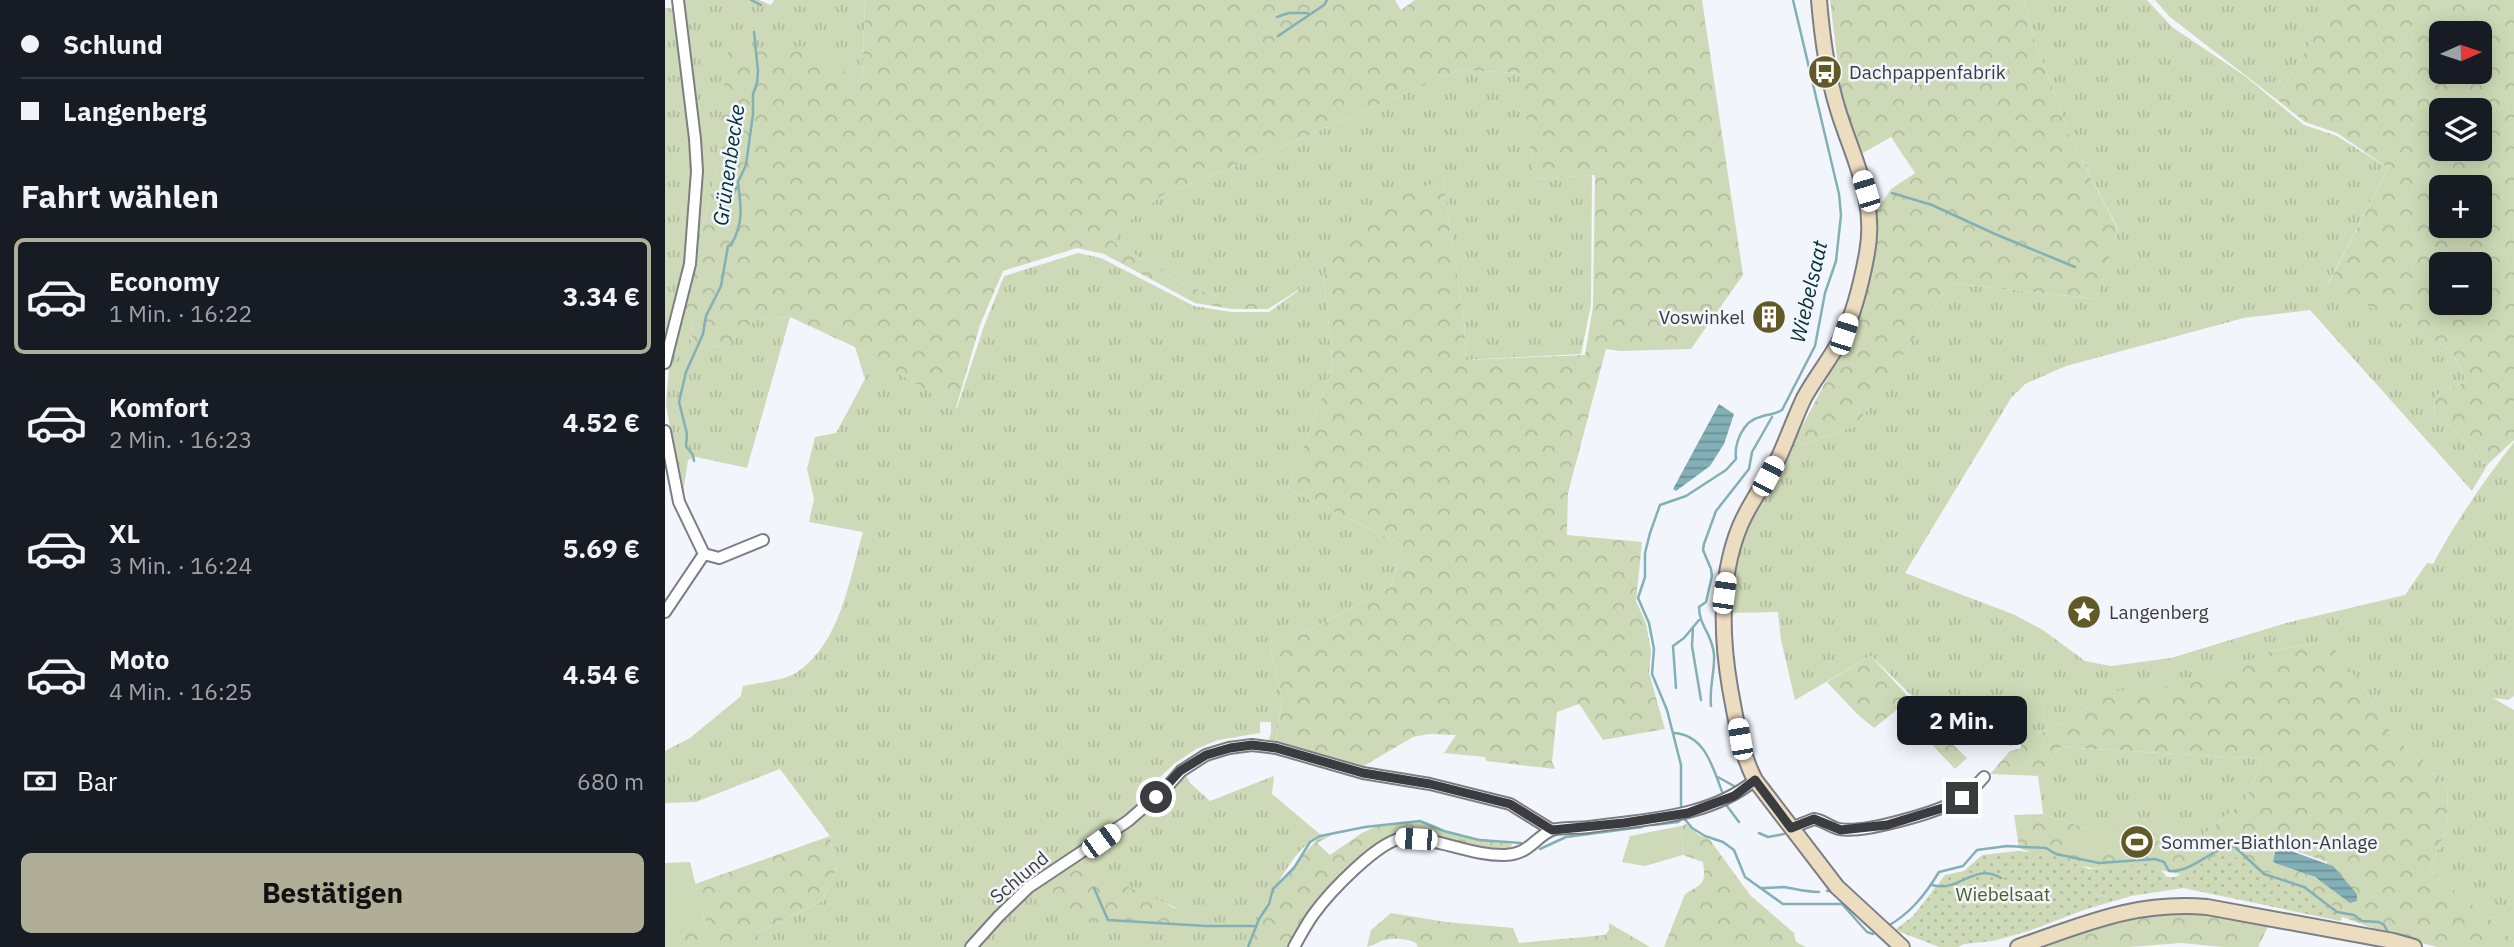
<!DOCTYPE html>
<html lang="de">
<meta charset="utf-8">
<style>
:root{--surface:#171b24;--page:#242831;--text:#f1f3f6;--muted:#9ea1a6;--line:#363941;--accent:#b1ae98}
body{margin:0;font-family:"IBM Plex Sans",sans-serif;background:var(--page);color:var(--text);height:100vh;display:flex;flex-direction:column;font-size:26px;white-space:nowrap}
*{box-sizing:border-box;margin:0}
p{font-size:23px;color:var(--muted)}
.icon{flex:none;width:38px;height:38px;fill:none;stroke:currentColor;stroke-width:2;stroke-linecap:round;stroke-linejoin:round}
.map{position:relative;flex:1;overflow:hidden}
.sheet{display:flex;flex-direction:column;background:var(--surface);width:665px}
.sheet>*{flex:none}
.banner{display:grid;align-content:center;height:154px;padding:0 21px;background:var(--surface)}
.needle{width:46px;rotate:87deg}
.controls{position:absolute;left:1764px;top:21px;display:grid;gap:14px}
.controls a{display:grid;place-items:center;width:63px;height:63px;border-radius:10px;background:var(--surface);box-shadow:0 4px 18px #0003;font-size:35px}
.end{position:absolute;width:32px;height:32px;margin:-16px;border:9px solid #3b3c3f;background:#fff;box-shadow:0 0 0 4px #fff}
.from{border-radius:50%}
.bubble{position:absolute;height:49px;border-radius:10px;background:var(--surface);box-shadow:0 4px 18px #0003;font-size:23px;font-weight:700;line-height:49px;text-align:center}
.car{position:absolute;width:21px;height:42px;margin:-21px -10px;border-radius:9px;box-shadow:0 0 5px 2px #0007;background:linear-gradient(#fff 24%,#345 0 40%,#fff 0 76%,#345 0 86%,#fff 0)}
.banner b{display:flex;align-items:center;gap:24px;height:66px;font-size:26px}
.banner b+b{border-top:2px solid var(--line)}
.banner i{width:18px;height:18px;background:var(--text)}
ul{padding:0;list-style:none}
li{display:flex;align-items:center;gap:21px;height:116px;margin:0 14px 10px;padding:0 7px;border:4px solid transparent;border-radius:10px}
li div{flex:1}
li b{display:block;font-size:26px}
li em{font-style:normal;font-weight:700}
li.active{border-color:var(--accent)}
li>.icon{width:63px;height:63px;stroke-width:1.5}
h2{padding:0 21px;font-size:32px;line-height:84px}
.pay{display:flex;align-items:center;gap:18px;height:77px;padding:0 21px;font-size:26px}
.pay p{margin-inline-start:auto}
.cta{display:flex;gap:14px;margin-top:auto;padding:14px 21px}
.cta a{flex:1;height:80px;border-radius:10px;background:var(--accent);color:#111;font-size:28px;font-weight:700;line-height:80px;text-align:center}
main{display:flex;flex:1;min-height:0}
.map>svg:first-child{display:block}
.grass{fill:url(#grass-tufts)}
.forest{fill:url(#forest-crowns);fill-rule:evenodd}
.park{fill:url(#park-dots)}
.pitch{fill:#cedab7}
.water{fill:url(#water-rules)}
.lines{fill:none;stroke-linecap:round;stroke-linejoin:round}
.stream{stroke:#82b0b6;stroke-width:2.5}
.street-casing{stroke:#7c7e85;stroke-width:14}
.secondary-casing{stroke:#7c7e85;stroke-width:18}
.street{stroke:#fff;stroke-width:10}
.secondary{stroke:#ecdcc0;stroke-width:14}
.route{stroke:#3b3c3f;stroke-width:9}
.labels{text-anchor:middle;stroke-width:5;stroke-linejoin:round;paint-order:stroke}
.poi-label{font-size:19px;fill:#3b3c3f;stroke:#f3f5fd;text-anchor:start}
.street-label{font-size:19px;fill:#3b3c3f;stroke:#f3f5fd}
.park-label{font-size:19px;fill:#4e5e28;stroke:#f3f5fd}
.water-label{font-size:21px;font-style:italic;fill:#013035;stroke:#f3f5fd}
</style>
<main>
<section class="sheet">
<div class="banner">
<b><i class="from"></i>Schlund</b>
<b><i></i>Langenberg</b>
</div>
<h2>Fahrt wählen</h2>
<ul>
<li class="active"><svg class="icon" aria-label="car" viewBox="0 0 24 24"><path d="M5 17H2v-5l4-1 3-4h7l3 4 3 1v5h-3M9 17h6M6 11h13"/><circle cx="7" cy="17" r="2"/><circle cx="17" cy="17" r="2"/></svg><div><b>Economy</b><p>1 Min. · 16:22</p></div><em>3.34 €</em></li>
<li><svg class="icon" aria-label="car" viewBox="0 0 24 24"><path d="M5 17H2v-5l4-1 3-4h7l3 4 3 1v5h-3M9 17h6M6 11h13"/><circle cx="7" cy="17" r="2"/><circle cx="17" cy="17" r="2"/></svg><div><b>Komfort</b><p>2 Min. · 16:23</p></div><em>4.52 €</em></li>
<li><svg class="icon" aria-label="car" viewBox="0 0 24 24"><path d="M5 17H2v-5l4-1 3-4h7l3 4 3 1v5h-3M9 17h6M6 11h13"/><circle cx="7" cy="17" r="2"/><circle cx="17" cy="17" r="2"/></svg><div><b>XL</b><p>3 Min. · 16:24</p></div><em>5.69 €</em></li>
<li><svg class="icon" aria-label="car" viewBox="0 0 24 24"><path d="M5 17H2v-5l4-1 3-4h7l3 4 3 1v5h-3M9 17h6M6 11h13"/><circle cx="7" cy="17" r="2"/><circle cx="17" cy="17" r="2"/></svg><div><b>Moto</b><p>4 Min. · 16:25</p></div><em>4.54 €</em></li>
</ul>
<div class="pay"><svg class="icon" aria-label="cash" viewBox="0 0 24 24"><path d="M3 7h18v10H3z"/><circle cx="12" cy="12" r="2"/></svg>Bar<p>680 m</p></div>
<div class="cta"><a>Bestätigen</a></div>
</section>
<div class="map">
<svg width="1849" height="947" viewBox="0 0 1849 947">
<defs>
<pattern id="grass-tufts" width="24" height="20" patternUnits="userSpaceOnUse" patternTransform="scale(1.75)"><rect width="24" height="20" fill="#cedab7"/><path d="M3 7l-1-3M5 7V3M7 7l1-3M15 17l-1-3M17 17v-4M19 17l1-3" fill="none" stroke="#b2bc9e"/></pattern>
<pattern id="forest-crowns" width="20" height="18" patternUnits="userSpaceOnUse" patternTransform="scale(1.75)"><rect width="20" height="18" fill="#cedab7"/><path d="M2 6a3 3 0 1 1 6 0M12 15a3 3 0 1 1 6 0" fill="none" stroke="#b2bc9e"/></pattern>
<pattern id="park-dots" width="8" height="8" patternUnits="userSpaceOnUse" patternTransform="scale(1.75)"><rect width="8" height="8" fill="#cedab7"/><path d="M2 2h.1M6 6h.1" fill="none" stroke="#b2bc9e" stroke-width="1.8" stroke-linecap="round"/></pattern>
<pattern id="water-rules" width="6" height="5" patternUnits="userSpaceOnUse" patternTransform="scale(1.75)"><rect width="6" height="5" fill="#82b0b6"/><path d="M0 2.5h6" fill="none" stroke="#6c9095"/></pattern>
</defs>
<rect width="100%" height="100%" fill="#f3f5fd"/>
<path class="grass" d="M18,0H94L106,5L109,0H200L197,85L51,171L29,265L37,170Z
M1359,0H1482L1507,27L1580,76L1639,125L1672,136L1723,168L1663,284L1786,350L1802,381L1770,396L1769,418L1787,428L1819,464H1823L1807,491L1645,310L1579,318L1401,366L1360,384L1346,398L1240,573L1350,615L1378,630L1420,661L1446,666L1506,658L1621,623L1740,595L1762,563L1768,564C1791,521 1819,481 1849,442V696L1843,700L1828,698L1849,710V942L1833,925L1764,870L1781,831L1783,788L1727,734L1695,683L1650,643L1607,651L1522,686L1443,692L1407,718L1356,743L1345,746L1307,715L1287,735L1206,656L1130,700L1116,640L1113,612L1065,613L1068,569L1079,525L1125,449L1192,425L1285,283L1431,299L1453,229L1406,139L1368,36Z
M1490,0H1672L1611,99L1505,17Z
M0,8H8L28,171L22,262L0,342Z
M794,70L857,73L869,179L927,175L926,305L916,354L801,360L799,321L778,179L659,274L668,367L623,489L738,545L726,587L606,650L617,699L611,744L603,742L606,733V722H595V733L553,740L531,749L509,764L491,781L479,806L384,869L304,947H92L94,932L157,901L171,870L165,836L115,769L31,802L0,803V751L25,738L76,696L78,686C92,683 120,680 131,673C176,643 184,580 198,532L144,522L149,499L142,469L150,437L171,433L200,379L190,347L292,408L319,326L339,276L413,253L436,258L529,306L566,312H604L641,285L603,309L605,297H553L516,283L449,242L453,229L496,196L614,148Z
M19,307L28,318L26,348L61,346L91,319L125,317L82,468L31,457L23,460L17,500L1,404L4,368Z
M1395,747L1598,759L1581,799L1530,842L1457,840L1378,814L1373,776Z
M520,773L525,783L545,801L609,776L607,794L656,835C622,850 598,914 583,947H311L365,891L386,874L514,909C480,894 441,885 417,857Z"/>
<path class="forest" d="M200,0H730L736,10L750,0H1037L1078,275L1026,349L956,351L941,349L903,493L902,535L977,542L971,601L981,623L986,652L984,673L1000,729L938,740L914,704L892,712L887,762L890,769L821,761L820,757L779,753L791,735L764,734L748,737L697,767L611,744L617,699L606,650L726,587L738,545L623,489L668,367L659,274L698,213L778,179L799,321L801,360L920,355L928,306L930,175L869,179L856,73L794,70L614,148L496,196L453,229L449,242L516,283L553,297H606L603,309H567L530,303L439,254L412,248L338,271L315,325L291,408L190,347L125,317L91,319L61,346L26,348L28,318L19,307L51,171L63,51L143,46L197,84Z
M1165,0H1359L1368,36L1406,139L1453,230L1431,299L1285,283L1192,425L1125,449C1157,387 1195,326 1207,256C1210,239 1212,226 1209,209L1216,204L1226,189L1250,173L1226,137L1198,153L1179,115Z
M1672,0H1849V440L1823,464L1820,465L1787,428L1769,418L1770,396L1802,381L1786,350L1663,285L1723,168L1672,133L1640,122L1611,99ZM1776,33H1815V72H1776ZM1776,110H1815V149H1776ZM1776,187H1815V226H1776ZM1776,264H1815V303H1776Z
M1650,643L1669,648L1695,683L1727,734L1783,788L1781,831L1764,870L1833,925L1849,942V947H1772L1729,936L1626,898L1476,866L1427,868L1389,861L1354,848L1349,815L1378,814L1457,840L1530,842L1581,799L1598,759L1395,747L1373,776L1325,774L1345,751L1356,748V743L1407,718L1443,692L1522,685L1607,651ZM1612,846H1617L1662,862L1660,883L1641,873Z
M1206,656L1282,739L1302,758L1290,769L1233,709L1209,728L1191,713L1162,682Z
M748,821C760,821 769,828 780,831C802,838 824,839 847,844L844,851L826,852L743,836L684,872L627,947H583L594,919L604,904L608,889L656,835H667L652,843L665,855L697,833L712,826Z
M1021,824L1034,835L1045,840L1085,895L1129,933L1131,942L1141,947H999L1020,894C1038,883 1041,885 1038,862L1018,855L1016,826Z
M165,836L171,870L157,901L94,932L92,947H0V927L41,925L30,884Z
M417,857C450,894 495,888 527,924L412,920L379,891L386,874Z
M1513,910L1604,925L1593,947H1558L1516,943L1464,947H1371L1469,916Z
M726,913L781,922L848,928L854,943L940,935L944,930V923L985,947H753L751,943C742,938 723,937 714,942C710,944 706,946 702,947L706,930Z"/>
<path class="park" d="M1352,851L1384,854L1424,869L1490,863L1502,877H1510L1558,853L1579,860L1590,868L1640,885L1679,914L1675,921L1518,888L1466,896L1419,910L1364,931L1328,941L1299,944L1293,947H1274L1230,930L1248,916L1280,875L1299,871L1317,855Z"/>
<path class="pitch" d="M1519,821L1518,835L1457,850L1456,822Z
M1016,826L1018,855L980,866L957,862L965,836Z
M1455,830V850L1404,852L1403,832Z
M25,862L41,926L0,927V863Z"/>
<path class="water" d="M1054,404L1069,414L1059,444L1045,466L1011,491L1008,489Z
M1612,846L1668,866L1692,894V901L1685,903L1650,877L1610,863L1608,861Z"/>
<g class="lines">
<path class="stream" d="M86,0L96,5
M612,17L624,13H643
M613,36L659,5L662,0
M1227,193L1267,205L1330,234L1410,267
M67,197L72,187
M29,461L28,455L21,446L22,434L14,402L21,372L38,334L41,316L56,286L63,246L66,245C79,223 76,206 73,182L81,165L88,114V94L92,83L93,71L89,32
M1028,627L1027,646L1036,700
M1011,688L1008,646L1019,638L1034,620
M1046,706C1044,685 1050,673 1049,655C1048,635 1034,626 1034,607L1041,602L1047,576L1046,569L1038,550L1039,544L1051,511L1084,469L1087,452L1107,417
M1009,733C1041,735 1048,769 1058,794
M1051,776L1069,786
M1062,806L1074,822
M1016,810V765L1002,710L987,674L989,649L984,623L973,598L980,577V553L985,533L995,505L1021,496L1061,470L1071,459C1069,443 1078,421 1095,417C1104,414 1108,415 1117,410L1150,346L1160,293L1171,261L1176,215L1174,194L1128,0
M1018,817L1027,828L1040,836L1058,842L1069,850L1080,877L1118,904H1177L1202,932L1208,934
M988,825L1013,822L1018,818
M1094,833L1103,837L1119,834
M875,849L901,837L977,827
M1267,885C1295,893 1308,862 1336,878
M429,888L443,920L541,926H591
M1096,888C1101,888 1116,887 1119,887C1131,889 1141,892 1154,892
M1162,891H1166
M1221,927C1245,914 1260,895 1274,872L1298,866L1312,850L1342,846L1381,848L1391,854L1434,863L1490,859L1499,862L1504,871C1527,873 1546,848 1569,846L1599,874L1639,887L1672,912L1689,915L1697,921L1714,922L1719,925L1724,934
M583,947L594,919L604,904L608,889L629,868L645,842L655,836L700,827L755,821L779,831L814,840L856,843"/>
<g class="street-casing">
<path id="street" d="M0,363L25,264L32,171L30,139L13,0
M0,431L14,502L39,554L0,612
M39,554L54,558L98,540
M1126,828L1149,819C1158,820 1165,827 1174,829C1198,834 1274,812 1295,799C1305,793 1312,785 1319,777
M306,947L334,916L364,887L463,821L502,787L516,771L541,755L564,748L587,745L611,748L698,773L765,784L845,804L887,830
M629,947C635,936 641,925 648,915C663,894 715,838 740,838C774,838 806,856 840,855C865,854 870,837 887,830C892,828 916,828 924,827C981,819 1044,818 1090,780"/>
</g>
<g class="secondary-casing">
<path id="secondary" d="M1154,0C1157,36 1162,75 1173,110C1188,159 1212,199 1202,253C1197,280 1190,311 1178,335C1167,357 1151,376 1139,398C1130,417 1123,437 1114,457C1102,480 1085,502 1075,526C1054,577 1056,635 1065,688C1071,720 1075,751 1090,780L1172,887L1237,947
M1353,947C1420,924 1470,901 1542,907L1728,941L1749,947"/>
</g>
<use href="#street" class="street"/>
<use href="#secondary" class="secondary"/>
</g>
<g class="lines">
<path class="route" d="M491,797L515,771L541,755L565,748L587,745L611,748L698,773L765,784L845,804L887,830L959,823L1023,813L1069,796L1090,780L1126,828L1149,819L1176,830L1222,825L1281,807L1297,798"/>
</g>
<defs>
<g id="bus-disc" transform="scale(1.75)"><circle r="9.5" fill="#625a26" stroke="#f3f5fd"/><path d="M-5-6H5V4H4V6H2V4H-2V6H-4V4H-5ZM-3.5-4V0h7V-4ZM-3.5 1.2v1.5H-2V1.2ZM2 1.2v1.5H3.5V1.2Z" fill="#fff"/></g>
<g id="building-disc" transform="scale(1.75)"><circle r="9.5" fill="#625a26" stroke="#f3f5fd"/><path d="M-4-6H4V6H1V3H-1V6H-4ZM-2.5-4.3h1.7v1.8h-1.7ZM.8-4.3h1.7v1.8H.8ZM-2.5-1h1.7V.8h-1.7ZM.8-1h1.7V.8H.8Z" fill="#fff"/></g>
<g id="sight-disc" transform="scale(1.75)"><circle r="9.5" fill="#625a26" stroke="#f3f5fd"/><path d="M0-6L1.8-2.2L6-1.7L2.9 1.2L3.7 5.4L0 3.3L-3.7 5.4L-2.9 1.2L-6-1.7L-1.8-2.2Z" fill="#fff"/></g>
<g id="stadium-disc" transform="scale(1.75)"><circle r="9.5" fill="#625a26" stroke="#f3f5fd"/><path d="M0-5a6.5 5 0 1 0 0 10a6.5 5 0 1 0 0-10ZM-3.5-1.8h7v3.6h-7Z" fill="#fff"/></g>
</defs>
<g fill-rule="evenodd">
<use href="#bus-disc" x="1160" y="72"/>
<use href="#building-disc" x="1104" y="317"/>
<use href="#sight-disc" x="1419" y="612"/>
<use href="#stadium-disc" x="1472" y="842"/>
</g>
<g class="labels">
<g class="poi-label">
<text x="1184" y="79">Dachpappenfabrik</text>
<text x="1080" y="324" text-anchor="end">Voswinkel</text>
<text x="1444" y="619">Langenberg</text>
<text x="1496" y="849">Sommer-Biathlon-Anlage</text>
</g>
<g class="street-label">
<text transform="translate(354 877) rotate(-40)" y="7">Schlund</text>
</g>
<g class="park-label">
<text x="1338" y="901">Wiebelsaat</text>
</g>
<g class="water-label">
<text transform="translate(64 165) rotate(-82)" y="7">Grünenbecke</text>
<text transform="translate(1144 292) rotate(-77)" y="7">Wiebelsaat</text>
</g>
</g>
</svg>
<div class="controls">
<a><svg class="needle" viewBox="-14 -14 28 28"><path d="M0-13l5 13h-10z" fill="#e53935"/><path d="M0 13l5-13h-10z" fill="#9ea1a6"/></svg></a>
<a><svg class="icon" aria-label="layers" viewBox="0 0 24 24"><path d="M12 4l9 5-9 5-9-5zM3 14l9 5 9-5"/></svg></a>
<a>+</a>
<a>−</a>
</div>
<i class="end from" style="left:491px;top:797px"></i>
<i class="end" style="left:1297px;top:798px"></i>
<div class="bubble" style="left:1232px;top:696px;width:130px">2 Min.</div>
<i class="car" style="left:1201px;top:191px;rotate:343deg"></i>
<i class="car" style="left:1179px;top:334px;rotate:18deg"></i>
<i class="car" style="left:1103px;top:476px;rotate:28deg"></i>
<i class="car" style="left:1059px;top:593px;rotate:8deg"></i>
<i class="car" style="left:1075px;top:739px;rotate:350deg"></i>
<i class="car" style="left:751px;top:839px;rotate:274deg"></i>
<i class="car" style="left:436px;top:841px;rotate:54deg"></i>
</div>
</main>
